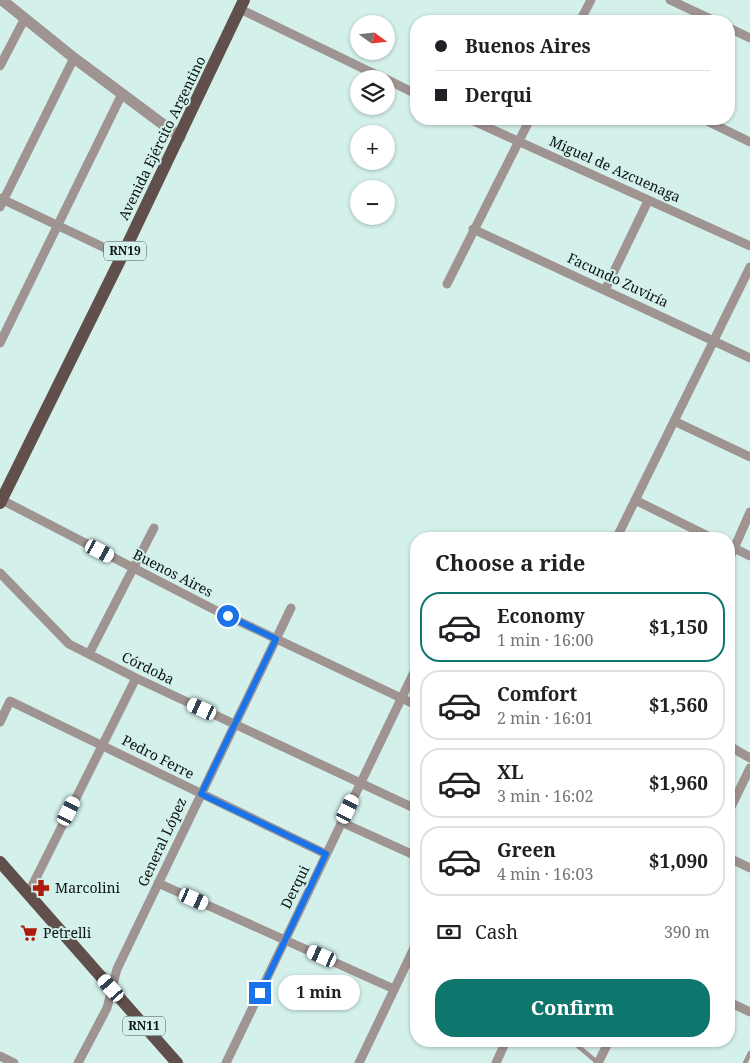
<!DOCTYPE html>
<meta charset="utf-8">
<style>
:root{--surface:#fff;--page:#f6f6f6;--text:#202124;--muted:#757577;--line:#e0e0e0;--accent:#0f766e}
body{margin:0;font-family:"Noto Serif",serif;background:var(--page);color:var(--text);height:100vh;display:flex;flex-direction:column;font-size:19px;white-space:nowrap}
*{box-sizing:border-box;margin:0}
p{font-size:16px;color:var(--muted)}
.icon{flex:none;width:28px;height:28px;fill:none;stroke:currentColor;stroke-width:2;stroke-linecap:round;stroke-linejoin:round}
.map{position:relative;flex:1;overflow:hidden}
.details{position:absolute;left:410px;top:532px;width:325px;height:515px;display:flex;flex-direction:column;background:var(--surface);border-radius:20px;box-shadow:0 1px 4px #0004}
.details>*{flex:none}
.top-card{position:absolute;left:410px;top:15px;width:325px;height:110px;border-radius:20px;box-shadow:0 1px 4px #0004;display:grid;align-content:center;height:110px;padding:0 25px;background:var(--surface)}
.needle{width:32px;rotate:105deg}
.buttons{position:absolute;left:350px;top:15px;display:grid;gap:10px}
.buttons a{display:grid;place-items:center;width:45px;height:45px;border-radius:50%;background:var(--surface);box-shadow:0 1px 4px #0004;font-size:25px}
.end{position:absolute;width:22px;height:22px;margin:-11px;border:6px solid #1a73e8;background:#fff;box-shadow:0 0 0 2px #fff}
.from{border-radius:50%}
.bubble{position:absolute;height:35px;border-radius:18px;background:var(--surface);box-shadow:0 1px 4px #0004;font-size:16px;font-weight:700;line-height:35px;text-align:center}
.car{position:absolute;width:15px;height:30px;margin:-15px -8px;border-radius:6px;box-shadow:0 0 4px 1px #0007;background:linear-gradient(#fff 24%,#345 0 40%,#fff 0 76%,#345 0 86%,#fff 0)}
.top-card b{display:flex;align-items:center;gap:18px;height:48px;font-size:19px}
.top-card b+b{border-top:1px solid var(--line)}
.top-card i{width:12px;height:12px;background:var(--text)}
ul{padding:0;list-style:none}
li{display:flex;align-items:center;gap:15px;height:70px;margin:0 10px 8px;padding:0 15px;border:2px solid var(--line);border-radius:20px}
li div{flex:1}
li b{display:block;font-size:19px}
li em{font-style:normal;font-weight:700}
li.active{border-color:var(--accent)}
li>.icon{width:45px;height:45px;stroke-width:1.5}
h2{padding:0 25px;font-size:22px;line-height:60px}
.pay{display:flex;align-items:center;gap:12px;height:55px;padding:0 25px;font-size:19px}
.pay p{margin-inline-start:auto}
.button{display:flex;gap:10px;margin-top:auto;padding:10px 25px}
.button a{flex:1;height:58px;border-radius:20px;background:var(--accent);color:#fff;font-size:20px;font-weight:700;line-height:58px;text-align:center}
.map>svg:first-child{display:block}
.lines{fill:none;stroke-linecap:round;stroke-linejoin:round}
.service{stroke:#9f9492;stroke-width:4.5}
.minor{stroke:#9f9492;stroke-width:9}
.tertiary{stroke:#9f9492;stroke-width:11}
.primary{stroke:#614f4c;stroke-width:12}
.route{stroke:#1a73e8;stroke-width:6}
.labels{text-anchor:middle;stroke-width:4;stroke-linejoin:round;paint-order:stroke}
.shield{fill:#d4f0eb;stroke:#475553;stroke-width:1}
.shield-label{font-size:12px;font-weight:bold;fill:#0a1312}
.street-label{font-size:14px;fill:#0a1312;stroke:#d4f0eb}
.poi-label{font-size:14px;fill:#0a1312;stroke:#d4f0eb;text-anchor:start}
</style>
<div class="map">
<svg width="750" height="1063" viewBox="0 0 750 1063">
<rect width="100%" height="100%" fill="#d4f0eb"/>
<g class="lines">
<path class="service" d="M572,1041L598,1063
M745,1063L750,1053"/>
<path class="minor" d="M670,0L715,21
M240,9L385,79
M580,21L591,0
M729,28L750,38
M0,66L25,18
M386,79L416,94
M469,119L750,246
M703,119L750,142
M0,198L122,256
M0,207L74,58
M473,229L750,358
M447,284L530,119
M605,290L648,201
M0,343L122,94
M674,421L750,457
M0,499L213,609L416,705
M635,500L714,539
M616,539L750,267
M730,546L750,556
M729,560L750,512
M0,573L69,644L136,678L416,809
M89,654L154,528
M0,722L10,701L326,854
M729,746L750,758
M729,811L750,768
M341,822L416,856
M729,858L750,868
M158,883L394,989
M28,894L136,678
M729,1002L750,1012
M0,1056L14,1063
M78,1063L107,1008L117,969L291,608
M226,1063L416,668
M359,1063L416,944
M496,1063L506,1041
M598,1063L609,1041"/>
<path class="tertiary" d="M2,0L74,58L180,137"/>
<path class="primary" d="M0,503L122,256L244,0
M0,862L177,1063"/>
</g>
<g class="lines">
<path class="route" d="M228,616L276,639L201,794L326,854L260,993"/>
</g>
<defs>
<g id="pharmacy-bare" transform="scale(1.35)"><path d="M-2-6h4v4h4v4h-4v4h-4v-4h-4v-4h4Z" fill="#ab1a0c" stroke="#d4f0eb" stroke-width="2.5" paint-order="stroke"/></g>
<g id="supermarket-bare" transform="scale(1.35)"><path d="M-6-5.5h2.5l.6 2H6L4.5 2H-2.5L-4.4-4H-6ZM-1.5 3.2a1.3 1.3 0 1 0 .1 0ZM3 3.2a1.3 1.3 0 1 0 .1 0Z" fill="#ab1a0c" stroke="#d4f0eb" stroke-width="2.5" paint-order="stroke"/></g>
</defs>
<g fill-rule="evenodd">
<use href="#pharmacy-bare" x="41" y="888"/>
<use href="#supermarket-bare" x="29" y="933"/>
</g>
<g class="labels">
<g class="shield">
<rect x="104" y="241.5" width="42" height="19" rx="4"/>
<rect x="123" y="1016.5" width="42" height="19" rx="4"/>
</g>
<g class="shield-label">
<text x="125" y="255">RN19</text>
<text x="144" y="1030">RN11</text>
</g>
<g class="street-label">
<text transform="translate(162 138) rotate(-64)" y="5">Avenida Ejército Argentino</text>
<text transform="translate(615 169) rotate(24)" y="5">Miguel de Azcuenaga</text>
<text transform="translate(618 280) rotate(25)" y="5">Facundo Zuviría</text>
<text transform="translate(173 573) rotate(27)" y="5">Buenos Aires</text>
<text transform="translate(148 668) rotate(26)" y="5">Córdoba</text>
<text transform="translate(158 757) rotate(27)" y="5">Pedro Ferre</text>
<text transform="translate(162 842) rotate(-65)" y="5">General López</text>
<text transform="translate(295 887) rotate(-64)" y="5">Derqui</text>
</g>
<g class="poi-label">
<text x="55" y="893">Marcolini</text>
<text x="43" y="938">Petrelli</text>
</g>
</g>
</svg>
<div class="buttons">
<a><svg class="needle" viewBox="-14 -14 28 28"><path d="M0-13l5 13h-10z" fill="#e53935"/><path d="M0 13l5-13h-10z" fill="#757577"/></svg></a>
<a><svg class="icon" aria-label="layers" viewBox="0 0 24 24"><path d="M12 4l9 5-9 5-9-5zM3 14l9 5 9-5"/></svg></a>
<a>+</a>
<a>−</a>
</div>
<i class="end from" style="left:228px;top:616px"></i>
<i class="end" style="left:260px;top:993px"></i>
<div class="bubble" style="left:278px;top:975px;width:82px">1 min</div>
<i class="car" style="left:100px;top:551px;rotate:118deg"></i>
<i class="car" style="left:202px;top:709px;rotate:295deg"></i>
<i class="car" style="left:348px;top:809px;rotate:26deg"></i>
<i class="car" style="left:69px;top:811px;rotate:27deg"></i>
<i class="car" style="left:194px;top:899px;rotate:114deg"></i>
<i class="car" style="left:322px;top:956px;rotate:294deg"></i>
<i class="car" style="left:111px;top:988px;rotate:319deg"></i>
<div class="top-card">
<b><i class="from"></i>Buenos Aires</b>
<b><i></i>Derqui</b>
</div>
<section class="details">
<h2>Choose a ride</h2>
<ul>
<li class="active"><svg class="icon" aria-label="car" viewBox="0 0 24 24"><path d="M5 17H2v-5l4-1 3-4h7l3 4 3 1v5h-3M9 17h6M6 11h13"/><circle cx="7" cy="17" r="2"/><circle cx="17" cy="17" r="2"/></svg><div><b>Economy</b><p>1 min · 16:00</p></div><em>$1,150</em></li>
<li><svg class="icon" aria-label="car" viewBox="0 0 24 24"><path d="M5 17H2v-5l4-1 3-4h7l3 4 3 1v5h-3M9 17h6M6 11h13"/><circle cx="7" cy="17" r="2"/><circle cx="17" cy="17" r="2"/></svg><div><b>Comfort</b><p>2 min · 16:01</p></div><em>$1,560</em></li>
<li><svg class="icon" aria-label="car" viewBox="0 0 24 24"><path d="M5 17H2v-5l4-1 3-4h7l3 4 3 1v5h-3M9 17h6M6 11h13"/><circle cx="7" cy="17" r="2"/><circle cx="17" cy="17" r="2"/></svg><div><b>XL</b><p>3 min · 16:02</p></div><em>$1,960</em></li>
<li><svg class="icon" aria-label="car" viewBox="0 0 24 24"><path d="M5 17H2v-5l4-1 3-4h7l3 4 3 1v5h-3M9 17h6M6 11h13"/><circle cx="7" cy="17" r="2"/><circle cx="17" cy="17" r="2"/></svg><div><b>Green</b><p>4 min · 16:03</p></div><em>$1,090</em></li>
</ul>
<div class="pay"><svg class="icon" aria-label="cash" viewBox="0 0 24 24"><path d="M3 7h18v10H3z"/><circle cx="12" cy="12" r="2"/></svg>Cash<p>390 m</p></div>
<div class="button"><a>Confirm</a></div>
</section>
</div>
